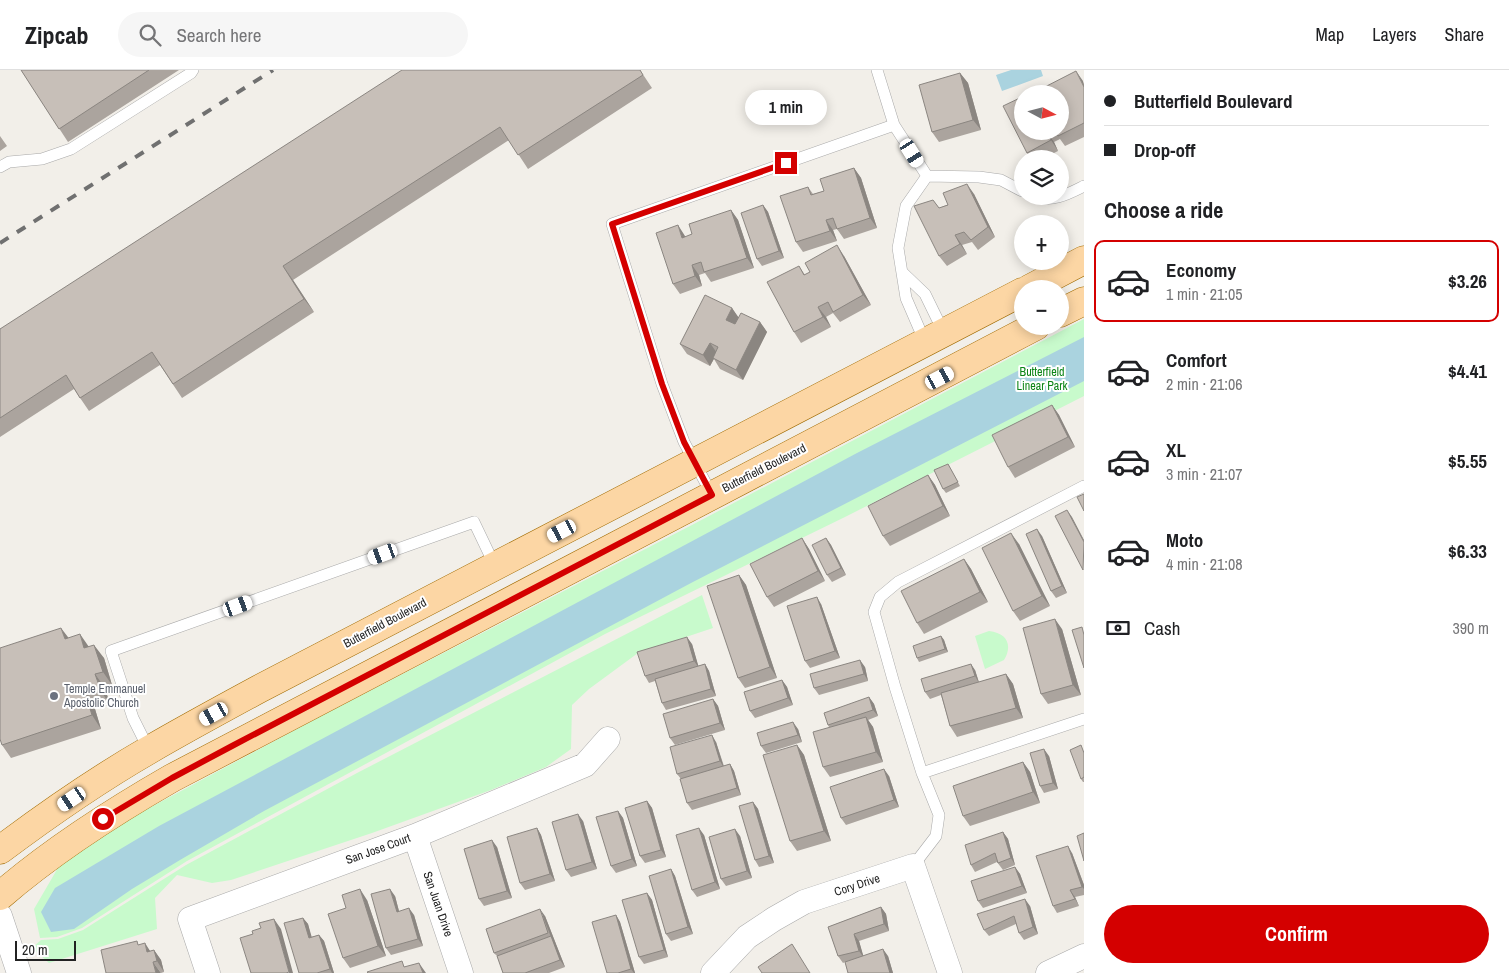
<!DOCTYPE html>
<meta charset="utf-8">
<style>
:root{--surface:#fff;--page:#f6f6f6;--text:#202124;--muted:#757577;--line:#e0e0e0;--accent:#d40000}
body{margin:0;font-family:"Archivo Narrow",sans-serif;background:var(--page);color:var(--text);height:100vh;display:flex;flex-direction:column;font-size:19px;white-space:nowrap}
*{box-sizing:border-box;margin:0}
p{font-size:16px;color:var(--muted)}
.icon{flex:none;width:28px;height:28px;fill:none;stroke:currentColor;stroke-width:2;stroke-linecap:round;stroke-linejoin:round}
.map{position:relative;flex:1;overflow:hidden}
.drawer{display:flex;flex-direction:column;background:var(--surface);width:425px}
.drawer>*{flex:none}
.hud{display:grid;align-content:center;height:110px;padding:0 20px;background:var(--surface)}
.needle{width:32px;rotate:97deg}
.fabs{position:absolute;left:1014px;top:15px;display:grid;gap:10px}
.fabs a{display:grid;place-items:center;width:55px;height:55px;border-radius:50%;background:var(--surface);box-shadow:0 2px 12px #0003;font-size:25px}
.scale{position:absolute;left:15px;bottom:12px;width:61px;box-sizing:border-box;padding-left:5px;border:2px solid #222;border-top:0;font-size:14px;line-height:18px;white-space:nowrap;color:#222;-webkit-text-stroke:4px #fff;paint-order:stroke}
.end{position:absolute;width:22px;height:22px;margin:-11px;border:6px solid #d40000;background:#fff;box-shadow:0 0 0 2px #fff}
.from{border-radius:50%}
.bubble{position:absolute;height:35px;border-radius:18px;background:var(--surface);box-shadow:0 2px 12px #0003;font-size:16px;font-weight:700;line-height:35px;text-align:center}
.car{position:absolute;width:15px;height:30px;margin:-15px -8px;border-radius:6px;box-shadow:0 0 4px 1px #0007;background:linear-gradient(#fff 24%,#345 0 40%,#fff 0 76%,#345 0 86%,#fff 0)}
.hud b{display:flex;align-items:center;gap:18px;height:48px;font-size:19px}
.hud b+b{border-top:1px solid var(--line)}
.hud i{width:12px;height:12px;background:var(--text)}
ul{padding:0;list-style:none}
li{display:flex;align-items:center;gap:15px;height:82px;margin:0 10px 8px;padding:0 10px;border:2px solid transparent;border-radius:10px}
li div{flex:1}
li b{display:block;font-size:19px}
li em{font-style:normal;font-weight:700}
li.selected{border-color:var(--accent)}
li>.icon{width:45px;height:45px;stroke-width:1.5}
h2{padding:0 20px;font-size:22px;line-height:60px}
.pay{display:flex;align-items:center;gap:12px;height:55px;padding:0 20px;font-size:19px}
.pay p{margin-inline-start:auto}
.action{display:flex;gap:10px;margin-top:auto;padding:10px 20px}
.action a{flex:1;height:58px;border-radius:30px;background:var(--accent);color:#fff;font-size:20px;font-weight:700;line-height:58px;text-align:center}
header{display:flex;align-items:center;gap:30px;box-sizing:border-box;height:70px;padding:0 25px;background:var(--surface);border-bottom:1px solid var(--line)}
header strong{font-size:24px}
nav{display:flex;gap:28px;margin-inline-start:auto;font-size:18px}
.search{width:350px;height:45px;background:var(--page);display:flex;align-items:center;gap:12px;box-sizing:border-box;padding:0 18px;border-radius:28px;color:var(--muted);font-size:19px}
main{display:flex;flex:1;min-height:0}
.map>svg:first-child{display:block}
.park{fill:#c8facc}
.water{fill:#aad3df}
.lines{fill:none;stroke-linecap:round;stroke-linejoin:round}
.service-casing{stroke:#a9a9a9;stroke-width:12}
.minor-casing{stroke:#a9a9a9;stroke-width:25}
.primary-casing{stroke:#a06b00;stroke-width:29}
.service{stroke:#fff;stroke-width:11}
.minor{stroke:#fff;stroke-width:24}
.primary{stroke:#fcd6a4;stroke-width:28}
.rail{stroke:#707070;stroke-width:4;stroke-dasharray:10 10;stroke-linecap:butt}
.wall{fill:#aba49e}
.shaded-wall{fill:#8b8681}
.building{fill:#c7bfb8;stroke:#8b8681}
.route{stroke:#d40000;stroke-width:6}
.worship-dot{fill:#6b7280;stroke:#fff;stroke-width:2}
.labels{text-anchor:middle;stroke-width:4;stroke-linejoin:round;paint-order:stroke}
.park-label{font-size:12px;fill:#0c8416;stroke:#fff}
.street-label{font-size:12px;fill:#222;stroke:#fff}
.worship-label{font-size:12px;fill:#5b616d;stroke:#fff;text-anchor:start}
</style>
<header>
<strong>Zipcab</strong>
<div class="search"><svg class="icon" aria-label="search" viewBox="0 0 24 24"><circle cx="10" cy="10" r="6"/><path d="M15 15l6 6"/></svg>Search here</div>
<nav><a>Map</a><a>Layers</a><a>Share</a></nav>
</header>
<main>
<div class="map">
<svg width="1084" height="903" viewBox="0 0 1084 903">
<rect width="100%" height="100%" fill="#f2efe9"/>
<path class="park" d="M1084,249V326L845,447L605,564L187,791L82,858L57,867L40,868L34,839L59,796L138,744L325,644L690,456Z
M702,525L713,558L638,583L589,619L572,635L571,679L546,697L491,720L372,763L231,810L212,813L177,805L155,828L157,859L49,893L32,878L41,870L58,869L83,860L186,795L238,767L357,703Z
M989,561C1007,563 1013,575 1004,590L985,599L975,566Z"/>
<path class="water" d="M1011,0H1041L1043,6L1002,21L996,5Z
M1084,267V311L691,513L264,741L180,790L132,819L74,859L51,862L41,842L55,818L159,756L857,383Z"/>
<g class="lines">
<g class="service-casing">
<path id="service" d="M877,0L894,55L927,106L906,136L898,178L906,228L925,272
M0,97L9,92L42,89L71,79L191,3L193,0
M927,106L979,107L1001,110L1022,121
M1033,126C1052,133 1068,124 1084,116
M903,203L925,224L944,263
M712,425L684,372L662,314L612,154L894,55
M149,680L133,648L111,581L474,452L495,496
M922,703L1084,649
M913,796L936,766L939,745L922,703L895,617L874,542L880,527L898,512L1084,416"/>
</g>
<g class="minor-casing">
<path id="minor" d="M415,766L461,903
M0,846L19,903
M208,903L190,849L415,766L585,695L608,669
M713,903L747,867L774,849L804,832L913,796L950,903
M1048,903L1084,886"/>
</g>
<g class="primary-casing">
<path id="primary" d="M1029,219L1084,190
M1060,243L1084,231
M0,780C48,744 97,710 149,680C185,659 222,639 259,619L1022,222
M0,826C53,780 111,743 172,708L1036,256"/>
</g>
<use href="#service" class="service"/>
<use href="#minor" class="minor"/>
<use href="#primary" class="primary"/>
<path class="rail" d="M0,173L273,0"/>
</g>
<path class="wall" d="M21,0H179L68,72Z
M640,0L652,18L528,99L509,70L293,210L314,242L182,328L160,295L89,341L74,319L0,367V259Z
M960,3L968,13L981,60L939,72L932,62Z
M1084,12V67L1065,76L1060,69L1054,72L1058,81L1042,89H1031L1027,83L1022,61H1060Z
M0,66L7,76L0,81Z
M854,98L861,108L877,158L844,169L837,159L833,160L837,171L803,182L796,172L808,117L813,124L824,121Z
M974,124L995,167L978,180L972,172L962,175L967,184L947,196L939,186L933,130L939,138Z
M763,135L768,142L784,188L762,196L757,189Z
M731,140L738,150L754,198L711,212L705,203L699,205L702,216L680,224L673,214L685,166L686,167L692,164Z
M844,186L871,235L840,252L833,243L826,247L831,257L801,273L794,262L799,196L805,205Z
M732,238L738,248L760,252L767,262L743,310L720,299L714,289L710,296L687,284L680,274Z
M1052,335L1059,345L1075,377L1015,408L1008,397Z
M948,394L960,416L946,423L943,419Z
M928,405L935,415L950,446L890,476L883,466Z
M1042,466L1067,523L1056,528L1051,521Z
M802,468L809,479L825,511L774,537L767,527Z
M826,468L831,475L846,505L832,512L827,505Z
M1019,474L1050,536L1020,551L1013,541Z
M964,489L971,499L988,532L924,564L917,553Z
M739,505L746,515L777,608L745,618L738,608Z
M821,534L840,588L810,598L805,591Z
M1062,559L1081,625L1048,634L1041,624Z
M941,566L944,570L948,582L919,592L917,588Z
M68,568L89,577L104,588L112,615L105,618L110,635L95,639L101,659L11,688L2,675Z
M692,574L698,596L705,594L709,601L716,626L666,640L662,633L655,611L649,613L645,606Z
M865,597L868,611L819,625L814,618Z
M975,600L979,612L1006,604L1013,614L1023,648L957,667L950,656L941,625L930,629L925,622Z
M782,610L787,617L793,635L755,648L750,641Z
M869,627L874,634L878,646L868,650L873,657L883,692L830,707L823,697L829,657L828,655Z
M713,629L718,636L725,660L675,675L670,668Z
M798,659L802,672L766,683L761,676Z
M716,672L724,696L730,694L734,701L741,725L692,740L687,733L681,709L677,704Z
M797,675L804,685L831,771L797,781L790,771Z
M1083,679L1084,712H1083L1081,709Z
M1049,686L1058,719L1044,723L1040,716Z
M1023,692L1030,702L1040,733L970,756L963,746Z
M889,706L899,737L846,755L841,748Z
M647,731L652,738L666,787L645,793L640,786Z
M753,732L758,739L774,793L759,797L755,790Z
M618,741L623,748L637,796L616,803L611,796Z
M583,751L597,799L571,807L566,800Z
M537,758L541,765L555,811L525,820L520,813Z
M1003,762L1008,769L1015,795L1003,800L997,792L975,802L971,795Z
M704,765L720,819L697,827L692,820Z
M740,766L752,808L726,816L721,809Z
M497,777L512,828L484,836L479,829Z
M1072,783L1084,815V825L1075,827L1079,836L1057,843L1053,836Z
M1015,797L1020,804L1027,823L983,838L978,831Z
M671,799L675,806L693,864L671,871L666,864Z
M647,823L652,830L668,887L644,894L639,887Z
M395,826L399,841L414,845L423,876L391,885L386,878Z
M367,830L386,886L350,898L343,888Z
M1030,836L1038,864L1024,870L1019,863L1016,854L989,866L984,860Z
M881,837L886,844L889,861L859,871L863,886H888L893,903H848L845,892L843,893L838,886L828,857Z
M616,845L620,852L635,903H607Z
M545,846L565,897L549,903H503L497,886L494,883Z
M303,848L308,854L311,867L319,865L324,871L334,903H299Z
M140,875L150,881L154,880L161,890L164,902L161,903Z"/>
<path class="shaded-wall" d="M1076,1L1083,11L1084,17Z
M960,3L968,13L981,60L973,50Z
M1046,61L1054,72L1058,81L1051,70Z
M854,98L861,108L877,158L870,148Z
M967,114L974,124L995,167L988,157Z
M763,135L768,142L784,188L779,181Z
M731,140L738,150L754,198L747,188Z
M826,150L833,160L837,171L830,161Z
M678,155L685,166L690,178L682,168Z
M955,165L962,175L967,184L960,174Z
M837,175L844,186L871,235L863,225Z
M692,195L699,205L702,216L695,206Z
M283,196L293,210L314,242L304,229Z
M818,237L826,247L831,257L823,247Z
M732,238L739,248L733,260L726,250Z
M760,252L767,262L743,310L736,300Z
M710,273L717,283L710,296L703,285Z
M1052,335L1059,345L1075,377L1068,367Z
M928,405L935,415L950,446L943,436Z
M1067,440L1072,447L1084,470V472Z
M1037,459L1042,466L1067,523L1062,516Z
M1011,463L1019,474L1050,536L1042,526Z
M802,468L809,479L825,511L818,501Z
M826,468L831,475L846,505L841,498Z
M964,489L971,499L988,532L980,522Z
M739,505L746,515L777,608L770,597Z
M817,527L821,534L840,588L835,581Z
M1055,549L1062,559L1081,625L1073,615Z
M61,558L71,571L65,569Z
M80,564L89,577L84,578Z
M941,566L944,570L948,582L945,579Z
M687,567L692,574L699,598L694,591Z
M94,575L104,588L112,615L103,602Z
M860,590L865,597L868,611L864,604Z
M705,594L709,601L716,626L711,619Z
M971,594L975,600L979,613L975,606Z
M95,604L105,618L110,635L101,621Z
M1006,604L1013,614L1023,648L1016,638Z
M782,610L787,617L793,635L788,628Z
M86,626L95,639L101,659L92,645Z
M869,627L874,634L878,646L873,640Z
M713,629L718,636L725,660L720,653Z
M866,647L873,657L883,692L876,682Z
M793,652L798,659L802,672L798,665Z
M712,665L716,672L724,698L720,691Z
M797,675L804,685L831,771L824,761Z
M1044,679L1049,686L1058,719L1053,713Z
M1023,692L1030,702L1040,733L1033,722Z
M730,694L734,701L741,725L737,718Z
M884,699L889,706L899,737L894,730Z
M647,731L652,738L666,787L661,780Z
M753,732L758,739L774,793L769,786Z
M618,741L623,748L637,796L632,789Z
M578,744L583,751L597,799L592,792Z
M537,758L541,765L555,811L550,804Z
M699,758L704,765L720,819L715,812Z
M735,759L740,766L752,808L747,801Z
M1003,762L1008,769L1015,795L1011,788Z
M492,770L497,777L512,828L507,821Z
M1068,776L1072,783L1084,815V819L1082,817Z
M1015,797L1020,804L1027,823L1022,816Z
M671,799L675,806L693,864L688,857Z
M360,819L367,830L386,886L378,876Z
M390,819L395,826L401,849L397,842Z
M1070,820L1075,827L1079,836L1075,829Z
M647,823L652,830L668,887L664,880Z
M1025,829L1030,836L1038,864L1033,857Z
M881,837L886,844L889,861L884,854Z
M409,838L414,845L423,876L418,869Z
M540,839L545,846L565,897L560,890Z
M616,845L620,852L635,903H634L631,899Z
M303,848L308,854L314,875L309,868Z
M274,849L281,859L293,903H289V902Z
M854,864L859,871L864,888L859,881Z
M319,865L324,871L334,903H332L330,899Z
M145,873L152,884L147,882Z
M883,879L888,886L893,903H890Z
M154,880L161,890L164,902L157,891Z
M153,892L161,903H156Z
M419,893L426,903H423Z"/>
<path class="building" d="M21,0H149L59,59Z
M402,0H640L643,5L518,85L500,57L283,196L304,229L173,314L152,282L80,328L66,305L0,348V259Z
M1076,1L1084,17V53L1058,66L1056,61H1060V24H1038L1037,21Z
M960,3L973,50L932,62L919,15Z
M1022,27V61H1047L1051,70L1027,83L1003,36Z
M854,98L870,148L837,159L833,148L826,150L830,161L796,172L780,126L808,117L811,125L824,121L820,109Z
M967,114L988,157L971,170L964,162L955,165L960,174L939,186L914,136L933,130L939,138L948,135L943,123Z
M763,135L779,181L757,189L741,143Z
M731,140L747,188L704,202L701,192L692,195L695,206L673,214L656,163L678,155L682,168L692,164L689,154Z
M837,175L863,225L833,242L828,232L818,237L823,247L794,262L767,212L799,196L804,205L810,202L805,193Z
M705,225L732,238L726,250L735,254L741,243L760,252L736,300L713,288L718,277L710,273L703,285L680,274Z
M1052,335L1068,367L1008,397L992,365Z
M948,394L958,412L943,419L934,400Z
M928,405L943,436L883,466L868,436Z
M1084,424V441L1077,427Z
M1067,440L1084,472L1083,500L1055,446Z
M1037,459L1062,516L1051,521L1026,464Z
M1011,463L1042,526L1013,541L982,478Z
M802,468L818,501L767,527L750,494Z
M826,468L841,498L827,505L812,475Z
M964,489L980,522L917,553L901,521Z
M739,505L770,597L738,608L707,516Z
M817,527L835,581L805,591L787,536Z
M1055,549L1073,615L1041,624L1023,558Z
M1082,557L1084,565V598L1072,560Z
M61,558L65,569L80,564L84,578L94,575L103,602L95,604L101,621L86,626L92,645L2,675L0,669V578Z
M941,566L945,579L917,588L913,576Z
M687,567L694,591L645,606L637,582Z
M860,590L864,604L814,618L810,604Z
M705,594L711,619L662,633L655,609Z
M971,594L975,606L925,622L921,609Z
M1006,604L1016,638L950,656L941,623Z
M782,610L788,628L750,641L744,622Z
M869,627L873,640L828,655L824,643Z
M713,629L720,653L670,668L663,644Z
M866,647L876,682L823,697L813,662Z
M793,652L798,665L761,676L757,663Z
M712,665L720,691L677,704L670,677Z
M797,675L824,761L790,771L763,685Z
M1081,675L1084,683V707L1081,709L1070,680Z
M1044,679L1053,713L1040,716L1030,683Z
M1023,692L1033,722L963,746L953,716Z
M730,694L737,718L687,733L680,709Z
M884,699L894,730L841,748L830,717Z
M647,731L661,780L640,786L625,738Z
M753,732L769,786L755,790L739,736Z
M618,741L632,789L611,796L596,747Z
M578,744L592,792L566,800L552,752Z
M537,758L550,804L520,813L507,767Z
M699,758L715,812L692,820L676,765Z
M735,759L747,801L721,809L709,767Z
M1003,762L1011,788L998,793L995,783L971,795L965,775Z
M1084,763V791L1077,766Z
M492,770L507,821L479,829L464,779Z
M1068,776L1082,817L1070,820L1075,829L1053,836L1036,786Z
M1015,797L1022,816L978,831L971,811Z
M671,799L688,857L666,864L649,806Z
M360,819L378,876L343,888L328,844L346,838L342,825Z
M390,819L397,842L409,838L418,869L386,878L371,824Z
M647,823L664,880L639,887L622,830Z
M1025,829L1033,857L1019,863L1014,846L984,860L977,844Z
M881,837L884,854L854,864L859,881L838,886L828,857Z
M540,839L548,863L494,883L486,859Z
M616,845L631,899L618,903H607L592,852Z
M303,848L309,868L319,865L330,899L317,903H299L284,853Z
M274,849L289,902L286,903H251L240,868L253,864L252,861L261,858L259,853Z
M551,866L560,890L525,903H503L497,886Z
M137,871L138,875L145,873L147,882L154,880L157,891L153,892L156,903H106L101,880Z
M792,874L810,903H762L758,897Z
M883,879L890,903H848L845,892Z
M402,891L404,897L419,893L423,903H368L367,902Z"/>
<g class="lines">
<path class="route" d="M103,749L172,708L232,676L712,425L684,372L662,314L612,154L786,93"/>
</g>
<circle class="worship-dot" cx="54" cy="626" r="5"/>
<g class="labels">
<g class="park-label">
<text x="1042" y="306">Butterfield<tspan x="1042" dy="14">Linear Park</tspan></text>
</g>
<g class="street-label">
<text transform="translate(764 398) rotate(-27)" y="4">Butterfield Boulevard</text>
<text transform="translate(385 553) rotate(-28)" y="4">Butterfield Boulevard</text>
<text transform="translate(378 779) rotate(-20)" y="4">San Jose Court</text>
<text transform="translate(857 815) rotate(-18)" y="4">Cory Drive</text>
<text transform="translate(438 834) rotate(71)" y="4">San Juan Drive</text>
</g>
<g class="worship-label">
<text x="64" y="623">Temple Emmanuel<tspan x="64" dy="14">Apostolic Church</tspan></text>
</g>
</g>
</svg>
<div class="fabs">
<a><svg class="needle" viewBox="-14 -14 28 28"><path d="M0-13l5 13h-10z" fill="#e53935"/><path d="M0 13l5-13h-10z" fill="#757577"/></svg></a>
<a><svg class="icon" aria-label="layers" viewBox="0 0 24 24"><path d="M12 4l9 5-9 5-9-5zM3 14l9 5 9-5"/></svg></a>
<a>+</a>
<a>−</a>
</div>
<div class="scale">20 m</div>
<i class="end from" style="left:103px;top:749px"></i>
<i class="end" style="left:786px;top:93px"></i>
<div class="bubble" style="left:745px;top:20px;width:82px">1 min</div>
<i class="car" style="left:912px;top:83px;rotate:148deg"></i>
<i class="car" style="left:940px;top:308px;rotate:62deg"></i>
<i class="car" style="left:562px;top:461px;rotate:243deg"></i>
<i class="car" style="left:383px;top:484px;rotate:250deg"></i>
<i class="car" style="left:238px;top:536px;rotate:70deg"></i>
<i class="car" style="left:214px;top:644px;rotate:241deg"></i>
<i class="car" style="left:72px;top:729px;rotate:236deg"></i>
</div>
<section class="drawer">
<div class="hud">
<b><i class="from"></i>Butterfield Boulevard</b>
<b><i></i>Drop-off</b>
</div>
<h2>Choose a ride</h2>
<ul>
<li class="selected"><svg class="icon" aria-label="car" viewBox="0 0 24 24"><path d="M5 17H2v-5l4-1 3-4h7l3 4 3 1v5h-3M9 17h6M6 11h13"/><circle cx="7" cy="17" r="2"/><circle cx="17" cy="17" r="2"/></svg><div><b>Economy</b><p>1 min · 21:05</p></div><em>$3.26</em></li>
<li><svg class="icon" aria-label="car" viewBox="0 0 24 24"><path d="M5 17H2v-5l4-1 3-4h7l3 4 3 1v5h-3M9 17h6M6 11h13"/><circle cx="7" cy="17" r="2"/><circle cx="17" cy="17" r="2"/></svg><div><b>Comfort</b><p>2 min · 21:06</p></div><em>$4.41</em></li>
<li><svg class="icon" aria-label="car" viewBox="0 0 24 24"><path d="M5 17H2v-5l4-1 3-4h7l3 4 3 1v5h-3M9 17h6M6 11h13"/><circle cx="7" cy="17" r="2"/><circle cx="17" cy="17" r="2"/></svg><div><b>XL</b><p>3 min · 21:07</p></div><em>$5.55</em></li>
<li><svg class="icon" aria-label="car" viewBox="0 0 24 24"><path d="M5 17H2v-5l4-1 3-4h7l3 4 3 1v5h-3M9 17h6M6 11h13"/><circle cx="7" cy="17" r="2"/><circle cx="17" cy="17" r="2"/></svg><div><b>Moto</b><p>4 min · 21:08</p></div><em>$6.33</em></li>
</ul>
<div class="pay"><svg class="icon" aria-label="cash" viewBox="0 0 24 24"><path d="M3 7h18v10H3z"/><circle cx="12" cy="12" r="2"/></svg>Cash<p>390 m</p></div>
<div class="action"><a>Confirm</a></div>
</section>
</main>
